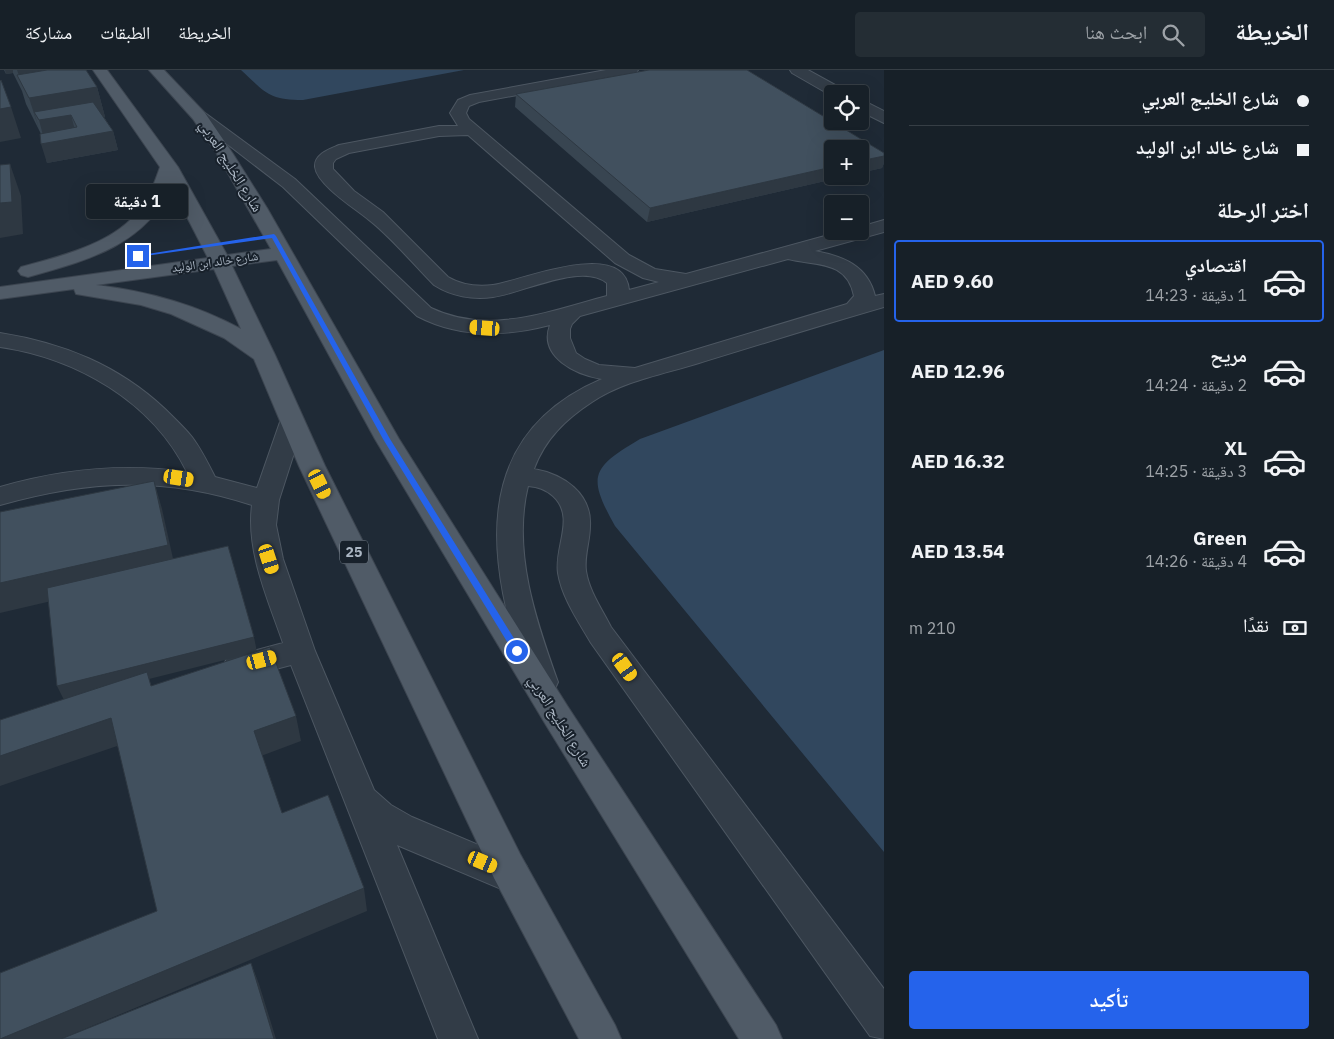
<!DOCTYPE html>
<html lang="ar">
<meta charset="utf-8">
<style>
:root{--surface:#172028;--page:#242d34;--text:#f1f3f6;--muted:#9ea3a8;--line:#363e45;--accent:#2563eb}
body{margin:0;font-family:"IBM Plex Sans","Noto Naskh Arabic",sans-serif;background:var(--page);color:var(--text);direction:rtl;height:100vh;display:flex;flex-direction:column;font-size:19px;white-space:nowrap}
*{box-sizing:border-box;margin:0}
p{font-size:16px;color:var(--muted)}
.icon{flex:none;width:28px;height:28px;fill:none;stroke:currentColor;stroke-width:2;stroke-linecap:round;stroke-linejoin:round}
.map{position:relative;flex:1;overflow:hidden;direction:ltr}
.details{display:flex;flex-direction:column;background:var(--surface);width:450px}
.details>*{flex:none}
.guide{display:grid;align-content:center;height:110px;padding:0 25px;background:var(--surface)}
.tools{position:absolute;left:824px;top:15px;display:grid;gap:10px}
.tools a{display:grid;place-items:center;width:45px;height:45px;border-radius:5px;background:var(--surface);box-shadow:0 5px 20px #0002,0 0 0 1px var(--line);font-size:25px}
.end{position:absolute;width:22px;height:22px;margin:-11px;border:6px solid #2563eb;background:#fff;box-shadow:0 0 0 2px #fff}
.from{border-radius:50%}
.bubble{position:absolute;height:35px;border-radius:5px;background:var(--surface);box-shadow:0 5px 20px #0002,0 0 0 1px var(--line);font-size:16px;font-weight:700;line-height:35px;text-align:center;direction:rtl}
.car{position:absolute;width:15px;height:30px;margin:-15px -8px;border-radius:6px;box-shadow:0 0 4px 1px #0007;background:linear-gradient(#f5c518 24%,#345 0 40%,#f5c518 0 76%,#345 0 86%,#f5c518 0)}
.guide b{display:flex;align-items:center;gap:18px;height:48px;font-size:19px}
.guide b+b{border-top:1px solid var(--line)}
.guide i{width:12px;height:12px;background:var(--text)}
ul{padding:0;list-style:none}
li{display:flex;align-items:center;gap:15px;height:82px;margin:0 10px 8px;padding:0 15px;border:2px solid transparent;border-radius:5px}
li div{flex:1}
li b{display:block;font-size:19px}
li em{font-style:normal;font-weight:700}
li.active{border-color:var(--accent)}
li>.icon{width:45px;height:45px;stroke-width:1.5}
h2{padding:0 25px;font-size:22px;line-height:60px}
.pay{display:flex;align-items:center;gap:12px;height:55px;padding:0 25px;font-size:19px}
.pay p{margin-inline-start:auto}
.action{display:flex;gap:10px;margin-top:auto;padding:10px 25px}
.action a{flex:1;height:58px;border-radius:5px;background:var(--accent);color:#fff;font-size:20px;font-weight:700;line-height:58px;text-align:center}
header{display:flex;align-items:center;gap:30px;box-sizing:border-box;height:70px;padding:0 25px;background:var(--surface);border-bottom:1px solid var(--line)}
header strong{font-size:24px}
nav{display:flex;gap:28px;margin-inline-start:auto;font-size:18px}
.search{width:350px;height:45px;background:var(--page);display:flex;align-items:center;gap:12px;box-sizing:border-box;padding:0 18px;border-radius:5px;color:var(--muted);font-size:19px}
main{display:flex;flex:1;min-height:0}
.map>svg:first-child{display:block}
.water{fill:#31475e}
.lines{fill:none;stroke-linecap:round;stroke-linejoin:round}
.minor-casing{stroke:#4d5762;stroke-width:2}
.major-casing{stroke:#3c4550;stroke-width:2}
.minor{fill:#323c47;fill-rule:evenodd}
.major{fill:#505b67;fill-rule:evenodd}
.wall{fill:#384551}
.shaded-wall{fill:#2e3842}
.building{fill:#41505e;stroke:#2e3842}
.route{fill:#2563eb}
.labels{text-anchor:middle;stroke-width:4;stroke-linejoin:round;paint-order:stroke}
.far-street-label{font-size:12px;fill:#acb7c4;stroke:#18212b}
.shield{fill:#18212b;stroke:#808a96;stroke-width:1}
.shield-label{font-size:14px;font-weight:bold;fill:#acb7c4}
.street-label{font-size:15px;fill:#acb7c4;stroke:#18212b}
</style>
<header>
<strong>الخريطة</strong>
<div class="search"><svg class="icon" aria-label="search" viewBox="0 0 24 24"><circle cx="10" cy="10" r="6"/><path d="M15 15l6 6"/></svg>ابحث هنا</div>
<nav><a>الخريطة</a><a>الطبقات</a><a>مشاركة</a></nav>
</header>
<main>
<section class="details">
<div class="guide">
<b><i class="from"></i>شارع الخليج العربي</b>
<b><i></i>شارع خالد ابن الوليد</b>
</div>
<h2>اختر الرحلة</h2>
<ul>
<li class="active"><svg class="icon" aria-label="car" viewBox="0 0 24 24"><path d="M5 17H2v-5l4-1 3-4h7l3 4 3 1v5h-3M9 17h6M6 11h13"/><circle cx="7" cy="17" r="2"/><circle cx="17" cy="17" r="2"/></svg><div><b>اقتصادي</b><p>1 دقيقة · 14:23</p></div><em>AED 9.60</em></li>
<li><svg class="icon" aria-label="car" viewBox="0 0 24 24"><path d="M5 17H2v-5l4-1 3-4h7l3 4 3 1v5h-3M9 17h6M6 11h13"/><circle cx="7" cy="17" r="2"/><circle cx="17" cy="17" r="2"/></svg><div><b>مريح</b><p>2 دقيقة · 14:24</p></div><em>AED 12.96</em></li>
<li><svg class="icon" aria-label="car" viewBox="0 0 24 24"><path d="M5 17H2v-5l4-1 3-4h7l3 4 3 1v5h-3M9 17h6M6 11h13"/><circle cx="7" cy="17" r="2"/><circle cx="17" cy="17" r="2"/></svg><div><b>XL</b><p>3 دقيقة · 14:25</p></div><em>AED 16.32</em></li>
<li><svg class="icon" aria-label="car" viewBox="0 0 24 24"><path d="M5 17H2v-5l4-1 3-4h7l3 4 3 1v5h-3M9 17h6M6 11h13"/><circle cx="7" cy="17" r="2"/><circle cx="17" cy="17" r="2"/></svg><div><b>Green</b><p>4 دقيقة · 14:26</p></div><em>AED 13.54</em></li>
</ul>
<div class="pay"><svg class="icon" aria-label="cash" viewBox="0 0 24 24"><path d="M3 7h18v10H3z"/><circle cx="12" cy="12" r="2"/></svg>نقدًا<p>210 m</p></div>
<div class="action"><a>تأكيد</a></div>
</section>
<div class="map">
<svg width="884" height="969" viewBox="0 0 884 969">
<rect width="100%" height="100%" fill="#1f2a36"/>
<path class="water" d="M241,0H464L303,30C268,30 265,22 241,0Z
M884,280V782L615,456C587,406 591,398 640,369Z"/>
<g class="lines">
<g class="minor-casing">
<path id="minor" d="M606,0H638L636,3L631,4L479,32L469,36L466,43L469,49L629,185L655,199L686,204L843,161H860V157L884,150V162L815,181C843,186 868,196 875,226L884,224V237C822,255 761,274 699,293C664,304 623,311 592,332C566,349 545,369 534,399C563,404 592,423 590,456C590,471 584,486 586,501C589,521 602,539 611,557L884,919V969L870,966L591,573C579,552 562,528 558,503C554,477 576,447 553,426C545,419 538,417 528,416C512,481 536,551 558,612L554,621L543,625L532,621L528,612C487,496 466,367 602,309C576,305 538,287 550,255C504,267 459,268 417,246L283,117L191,46L193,43H205L295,109L431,238C489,266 550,241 607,226V213C582,192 523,223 493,227C473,230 451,226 434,215C414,195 391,167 369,150C356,139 317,115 315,97C314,84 330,79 339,75L439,56H458L450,43L458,30L470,25ZM468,65L615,193L643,208L659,212L629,220C624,167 521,211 493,215C477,217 462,215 448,207L383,142L354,121L333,99V93L336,89L349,83L439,66ZM788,189C816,196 847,190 854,226L847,234L635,298L599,295L585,289L576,283L570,268V259L572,254L580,246Z
M790,0H808L846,21L848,24H832V26L792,3Z
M860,29L884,41V53L860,41Z
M0,263C63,273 118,295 165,339C174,348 184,357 192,367C201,379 208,393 215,407L257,418L280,352L284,347L292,344L300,347L304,352L279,430L276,455L283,489L315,581L374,720L391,735L412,747L526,795L531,807L526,819L513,824L397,775L478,969H438L291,595L238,609L227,606L223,597L227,588L283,573C268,529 246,482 252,435C164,406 88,410 0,435V417C62,399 123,393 187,402C152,331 76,288 0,277Z"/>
</g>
<g class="major-casing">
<path id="major" d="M93,0H107L178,97L227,185L271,179L217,84L193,49L149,0H164L205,43L233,84L267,138L399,369L568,637L776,955L782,969H739L546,655L375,369L277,190L232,196L275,285L325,396L520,784L615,955L621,969H579L494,808L299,396L254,289L224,268L171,244L141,235L76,224L74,219L0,229V217L208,188L171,116C148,173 89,190 35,205L28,207L21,205L18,201L21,197C61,186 114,174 140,139C150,126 155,111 160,97ZM214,199L241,259C197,235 147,221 96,215Z"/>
</g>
<use href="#minor" class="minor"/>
<use href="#major" class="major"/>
</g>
<path class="wall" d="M4,0H86L97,17L105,47H104L113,61L118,80L47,93L41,64L26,34L22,21L13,3L6,4Z
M649,0H747L884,83V93L882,98L860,103V79H832V106H847L647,152L515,37L516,24Z"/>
<path class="shaded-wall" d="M5,0H13V3L6,4Z
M17,0H81L97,17L105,47L75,52L71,45L76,64L44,69L39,50L34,42L39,59L29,28L22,14Z
M11,37L21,68L0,72V39Z
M113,61L118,80L47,93L41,74Z
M884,86V93L882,98L860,103V91Z
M10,94L21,126L23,164L0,168V133Z
M832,97V106H847L647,152L650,138Z
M154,411L162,439L176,502L0,543V513Z
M254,567L257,582L149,609L156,628L64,630L57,616Z
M296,646L301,671L261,686L254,661Z
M111,648L123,674L0,716V686Z
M364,818L367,841L61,969H0Z
M251,893L259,914L276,969H274Z"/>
<path class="building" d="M47,0H86L97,17L29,28L17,5Z
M649,0H747L884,83V86L860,91V79H832V97L650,138L516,24Z
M1,10L11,37L0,39V11Z
M93,32L113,61L41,74L40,64L77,57L71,45L39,50L34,42Z
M10,94L12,132L0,133V95Z
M154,411L168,475L0,513V442Z
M228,476L254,567L57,616L47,518Z
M270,577L296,646L254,661L282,743L328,725L364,818L0,969V903L157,841L111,648L0,686V650L147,602L151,616Z
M251,893L274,969H61Z"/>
<path class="route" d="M274,164L276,166L390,369L520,578V583H514L383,369L272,168L138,187L135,186Z"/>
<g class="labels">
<g class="far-street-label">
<text transform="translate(215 192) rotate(-8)" y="4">شارع خالد ابن الوليد</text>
</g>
<rect class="shield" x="340" y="470.5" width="28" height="23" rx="4"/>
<g class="shield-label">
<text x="354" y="487">25</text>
</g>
<g class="street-label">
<text transform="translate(231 96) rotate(58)" y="5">شارع الخليج العربي</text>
<text transform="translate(560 651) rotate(58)" y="5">شارع الخليج العربي</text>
</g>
</g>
</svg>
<div class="tools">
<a><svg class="icon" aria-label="locate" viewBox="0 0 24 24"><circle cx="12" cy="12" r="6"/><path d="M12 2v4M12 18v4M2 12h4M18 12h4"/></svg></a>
<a>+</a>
<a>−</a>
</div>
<i class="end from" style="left:517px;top:581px"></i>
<i class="end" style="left:138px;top:186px"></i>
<div class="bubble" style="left:86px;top:114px;width:102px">1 دقيقة</div>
<i class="car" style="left:485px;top:258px;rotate:274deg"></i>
<i class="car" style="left:179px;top:408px;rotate:99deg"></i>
<i class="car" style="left:320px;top:414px;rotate:154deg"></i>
<i class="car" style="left:269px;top:489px;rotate:162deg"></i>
<i class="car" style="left:262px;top:590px;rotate:75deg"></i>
<i class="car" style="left:625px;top:597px;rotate:144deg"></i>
<i class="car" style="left:483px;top:792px;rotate:113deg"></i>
</div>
</main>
